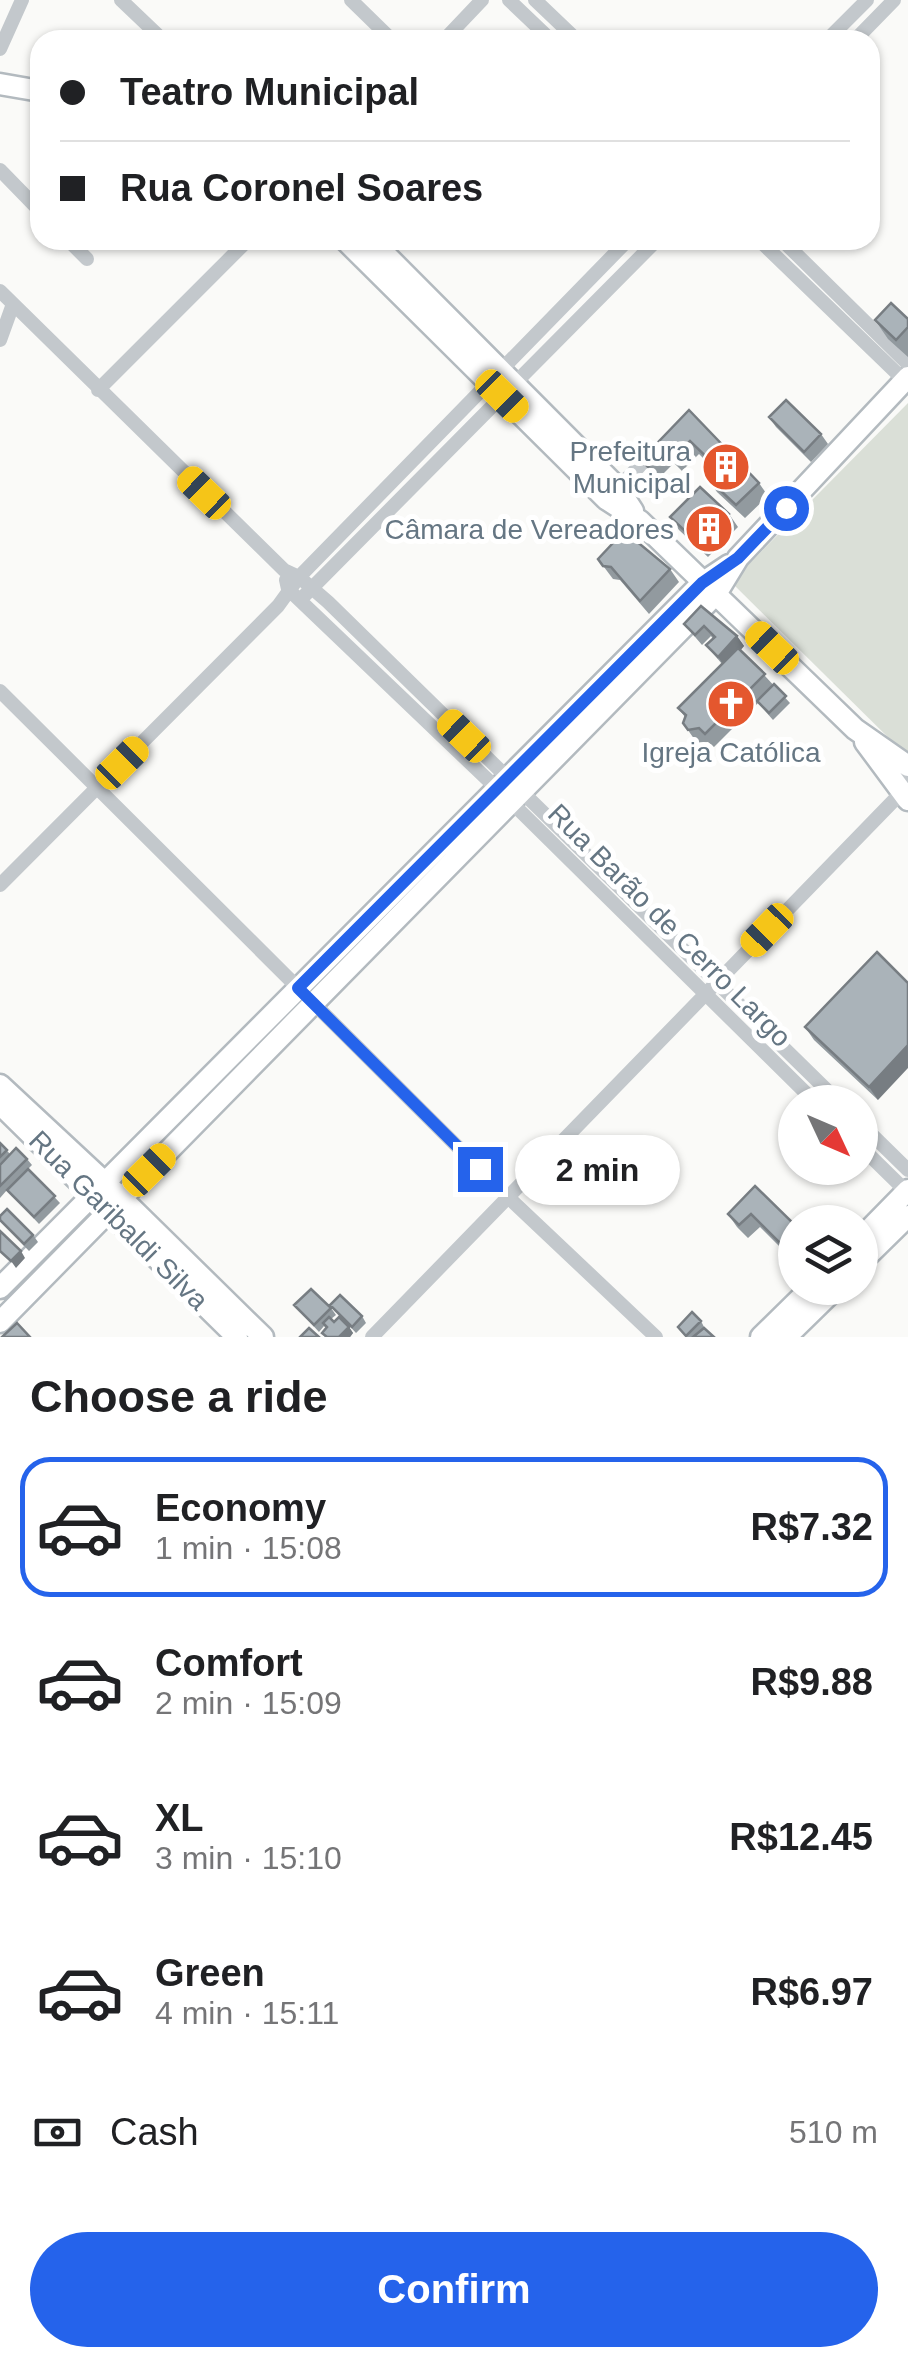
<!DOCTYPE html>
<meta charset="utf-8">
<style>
:root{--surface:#fff;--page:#f6f6f6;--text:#202124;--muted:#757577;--line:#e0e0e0;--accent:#2563eb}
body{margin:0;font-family:Helvetica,sans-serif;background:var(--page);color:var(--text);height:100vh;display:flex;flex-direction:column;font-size:38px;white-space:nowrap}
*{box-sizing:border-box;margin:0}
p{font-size:32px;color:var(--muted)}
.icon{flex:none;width:55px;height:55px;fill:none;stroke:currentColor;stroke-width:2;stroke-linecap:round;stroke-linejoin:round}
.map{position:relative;height:1337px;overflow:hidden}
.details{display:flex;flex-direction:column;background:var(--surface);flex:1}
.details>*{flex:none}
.banner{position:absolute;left:30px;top:30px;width:850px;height:220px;border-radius:30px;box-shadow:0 2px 8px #0004;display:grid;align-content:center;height:220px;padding:0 30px;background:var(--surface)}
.needle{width:65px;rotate:134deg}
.buttons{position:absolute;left:778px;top:1085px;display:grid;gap:20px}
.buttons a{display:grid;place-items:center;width:100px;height:100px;border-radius:50%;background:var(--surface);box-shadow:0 2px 8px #0004;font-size:50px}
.end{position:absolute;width:45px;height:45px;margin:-22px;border:12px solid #2563eb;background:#fff;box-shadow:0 0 0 5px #fff}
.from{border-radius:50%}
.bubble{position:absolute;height:70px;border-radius:35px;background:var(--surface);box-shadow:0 2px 8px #0004;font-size:32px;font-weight:800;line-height:70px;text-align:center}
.car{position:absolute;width:30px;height:60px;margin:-30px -15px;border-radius:12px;box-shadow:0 0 8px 2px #0007;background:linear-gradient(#f5c518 24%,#345 0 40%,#f5c518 0 76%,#345 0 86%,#f5c518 0)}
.banner b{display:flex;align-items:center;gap:35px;height:95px;font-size:38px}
.banner b+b{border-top:2px solid var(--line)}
.banner i{width:25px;height:25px;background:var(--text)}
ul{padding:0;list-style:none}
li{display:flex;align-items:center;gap:30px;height:140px;margin:0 20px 15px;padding:0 10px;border:5px solid transparent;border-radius:30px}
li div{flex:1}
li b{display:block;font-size:38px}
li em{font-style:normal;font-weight:800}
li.current{border-color:var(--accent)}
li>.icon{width:90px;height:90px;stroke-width:1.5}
h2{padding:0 30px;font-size:45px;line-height:120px}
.pay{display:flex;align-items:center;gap:25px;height:110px;padding:0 30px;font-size:38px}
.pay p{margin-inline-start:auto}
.cta{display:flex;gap:20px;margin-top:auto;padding:20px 30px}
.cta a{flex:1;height:115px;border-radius:60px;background:var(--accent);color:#fff;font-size:40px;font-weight:800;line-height:115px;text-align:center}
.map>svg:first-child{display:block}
.green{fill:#dadfd7}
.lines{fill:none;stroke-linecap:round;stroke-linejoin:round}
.secondary-casing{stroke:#b3babf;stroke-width:25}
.street{stroke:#c3c8cc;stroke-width:14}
.secondary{stroke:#fff;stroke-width:20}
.wall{fill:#929a9f}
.shaded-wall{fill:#777d82}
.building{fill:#aab3b9;stroke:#777d82;stroke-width:2.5}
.route{stroke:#2563eb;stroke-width:12}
.labels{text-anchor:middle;stroke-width:10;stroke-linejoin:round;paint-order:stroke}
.poi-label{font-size:28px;fill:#657683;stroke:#fff;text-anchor:end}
.street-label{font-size:28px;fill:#657683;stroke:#fff}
</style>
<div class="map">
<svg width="908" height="1337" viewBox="0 0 908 1337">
<rect width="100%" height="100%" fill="#fafaf8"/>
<path class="green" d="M908,403V757L731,582Z"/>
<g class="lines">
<g class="secondary-casing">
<path id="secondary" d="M0,84L40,91
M345,240L606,499L640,521L855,729L908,766
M371,240L618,488L633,511
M865,742L908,800
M0,1085L115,1192L263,1337
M0,1104L237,1337
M860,1239L908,1190
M860,1263L908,1216
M0,1288L702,583L729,565
M0,1322L716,594L738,558L908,377
M761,1337L811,1288
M786,1337L836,1288"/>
</g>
<path class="street" d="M121,0L163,40
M351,0L392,40
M509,0L551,40
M535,0L577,40
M444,40L482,0
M827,40L867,0
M855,40L894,0
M0,49L22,0
M0,170L40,211
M68,240L87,259
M759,240L908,384
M782,240L908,364
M0,291L284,570L299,577L328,602L839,1102
M0,340L13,304
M98,390L248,240
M611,494L653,453
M286,580L288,589L511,802L815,1102
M305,595L657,240
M0,691L508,1197L656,1337
M0,885L278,606L299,577L628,240
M860,1123L908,1170
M860,1146L908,1193
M372,1337L901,793L899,781L908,775"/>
<use href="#secondary" class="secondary"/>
</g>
<path class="wall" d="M908,319V357L888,339L875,320Z
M689,410L759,483L768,496L745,518L717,492L708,479L715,470L699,454L682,471L674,463L657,480L641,460Z
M769,417L821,434L828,444L811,462L776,427Z
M729,514L738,527L708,557L679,530L670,517Z
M645,548L670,569L679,582L649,614L620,580L613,579L598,559Z
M701,606L737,636L744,646L741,650L790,703L773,720L758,703L714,747L708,742L697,743L683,723L685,717L678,708L722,664L706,645L713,639L711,636L702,645L684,624Z
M877,952L878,1100L814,1040L805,1027Z
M0,1143L10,1154L27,1159L32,1165L28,1169L60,1203L39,1224L7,1190L0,1198Z
M755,1186L795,1225V1262L760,1227L748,1238L737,1227L728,1214Z
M0,1221L33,1235L38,1242L29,1251Z
M294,1305L331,1308L336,1315L331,1319L334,1322L349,1327L353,1333L350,1337H325L322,1333L326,1328L324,1326L319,1332Z
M330,1305L362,1316L366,1323L356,1333Z
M701,1321L705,1329L714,1337H686L678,1327Z"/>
<path class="shaded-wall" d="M737,636L744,646L725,667L718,657Z
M908,1045V1068L878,1100L869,1087Z
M21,1251L25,1258L16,1268L11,1261Z
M349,1327L353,1333L350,1337H339Z"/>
<path class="building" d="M891,303L908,319V327L896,340L875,320Z
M786,400L821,434L804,452L769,417Z
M689,410L759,483L736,505L708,479L718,468L690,441L673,458L664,450L648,467L641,460Z
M700,487L729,514L699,544L670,517Z
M628,527L636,534L635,540L670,569L640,601L611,567L603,566L598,559Z
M701,606L737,636L718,657L706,645L715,637L704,626L695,635L684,624Z
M738,648L765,674L705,734L699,728L688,730L683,723L686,715L678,708Z
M774,684L786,696L769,713L757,701Z
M877,952L908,983V1045L869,1087L805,1027Z
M0,1143L7,1150L0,1157Z
M16,1148L27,1159L0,1186V1165Z
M28,1169L55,1196L34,1217L7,1190Z
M755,1186L795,1225V1258L751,1214L739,1225L728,1214Z
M7,1209L33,1235L24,1244L0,1220V1216Z
M0,1231L21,1251L11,1261L0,1251Z
M311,1289L331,1308L314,1325L294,1305Z
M340,1295L362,1316L352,1327L330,1305Z
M692,1312L701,1321L686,1336L678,1327Z
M329,1317L334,1322L339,1317L349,1327L339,1337H327L322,1333L327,1327L323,1323Z
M17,1323L30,1337H2Z
M309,1328L319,1337H300Z
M704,1328L714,1337H693Z"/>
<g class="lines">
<path class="route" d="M480,1169L298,988L702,583L738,558L786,508"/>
</g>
<defs>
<g id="building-disc" transform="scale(2.5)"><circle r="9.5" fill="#e4572e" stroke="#fff"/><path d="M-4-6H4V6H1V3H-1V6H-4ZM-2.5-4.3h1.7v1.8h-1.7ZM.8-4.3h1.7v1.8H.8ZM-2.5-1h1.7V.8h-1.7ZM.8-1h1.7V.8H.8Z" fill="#fff"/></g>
<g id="church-disc" transform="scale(2.5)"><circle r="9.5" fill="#e4572e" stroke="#fff"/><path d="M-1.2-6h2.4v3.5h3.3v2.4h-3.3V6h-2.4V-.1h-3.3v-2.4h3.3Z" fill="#fff"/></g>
</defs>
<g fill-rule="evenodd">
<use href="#building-disc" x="726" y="467"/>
<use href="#building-disc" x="709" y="529"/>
<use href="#church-disc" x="731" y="704"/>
</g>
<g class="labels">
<g class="poi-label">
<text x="691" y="461">Prefeitura<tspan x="691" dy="32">Municipal</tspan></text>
<text x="674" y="539">Câmara de Vereadores</text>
<text x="731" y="762" text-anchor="middle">Igreja Católica</text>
</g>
<g class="street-label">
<text transform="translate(670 925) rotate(45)" y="10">Rua Barão de Cerro Largo</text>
<text transform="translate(119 1220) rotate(45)" y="10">Rua Garibaldi Silva</text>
</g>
</g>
</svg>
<div class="buttons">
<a><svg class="needle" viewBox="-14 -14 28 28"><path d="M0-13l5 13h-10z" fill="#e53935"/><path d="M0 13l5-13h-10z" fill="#757577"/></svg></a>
<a><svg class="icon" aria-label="layers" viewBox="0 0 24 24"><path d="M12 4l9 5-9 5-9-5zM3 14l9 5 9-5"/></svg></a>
</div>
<i class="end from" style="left:786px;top:508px"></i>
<i class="end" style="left:480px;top:1169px"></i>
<div class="bubble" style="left:515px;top:1135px;width:165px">2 min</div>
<i class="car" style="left:502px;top:396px;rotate:135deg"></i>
<i class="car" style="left:204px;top:493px;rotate:314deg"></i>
<i class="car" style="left:772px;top:648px;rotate:314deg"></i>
<i class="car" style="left:464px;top:736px;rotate:314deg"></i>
<i class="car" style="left:122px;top:763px;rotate:45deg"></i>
<i class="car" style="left:767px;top:930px;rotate:224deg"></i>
<i class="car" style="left:149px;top:1170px;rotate:45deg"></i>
<div class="banner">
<b><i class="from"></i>Teatro Municipal</b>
<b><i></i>Rua Coronel Soares</b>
</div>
</div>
<section class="details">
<h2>Choose a ride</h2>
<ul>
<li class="current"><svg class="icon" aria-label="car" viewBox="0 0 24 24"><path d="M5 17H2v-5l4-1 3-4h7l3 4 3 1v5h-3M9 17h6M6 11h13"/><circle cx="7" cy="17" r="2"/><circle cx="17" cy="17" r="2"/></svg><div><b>Economy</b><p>1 min · 15:08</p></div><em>R$7.32</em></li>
<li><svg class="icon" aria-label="car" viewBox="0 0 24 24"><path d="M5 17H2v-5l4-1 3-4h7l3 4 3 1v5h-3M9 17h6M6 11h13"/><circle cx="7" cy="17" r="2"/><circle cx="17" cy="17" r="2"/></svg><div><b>Comfort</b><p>2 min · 15:09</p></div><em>R$9.88</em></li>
<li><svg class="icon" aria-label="car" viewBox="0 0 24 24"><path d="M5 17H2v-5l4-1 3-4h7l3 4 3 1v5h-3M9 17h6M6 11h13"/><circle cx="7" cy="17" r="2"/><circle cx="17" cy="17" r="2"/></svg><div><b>XL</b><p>3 min · 15:10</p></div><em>R$12.45</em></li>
<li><svg class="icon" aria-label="car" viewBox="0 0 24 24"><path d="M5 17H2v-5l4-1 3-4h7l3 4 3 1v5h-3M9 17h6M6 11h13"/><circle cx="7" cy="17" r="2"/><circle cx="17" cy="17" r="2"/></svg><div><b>Green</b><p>4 min · 15:11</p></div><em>R$6.97</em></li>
</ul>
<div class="pay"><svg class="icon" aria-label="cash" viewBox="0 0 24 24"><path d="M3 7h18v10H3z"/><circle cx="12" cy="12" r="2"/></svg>Cash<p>510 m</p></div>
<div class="cta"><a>Confirm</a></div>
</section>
